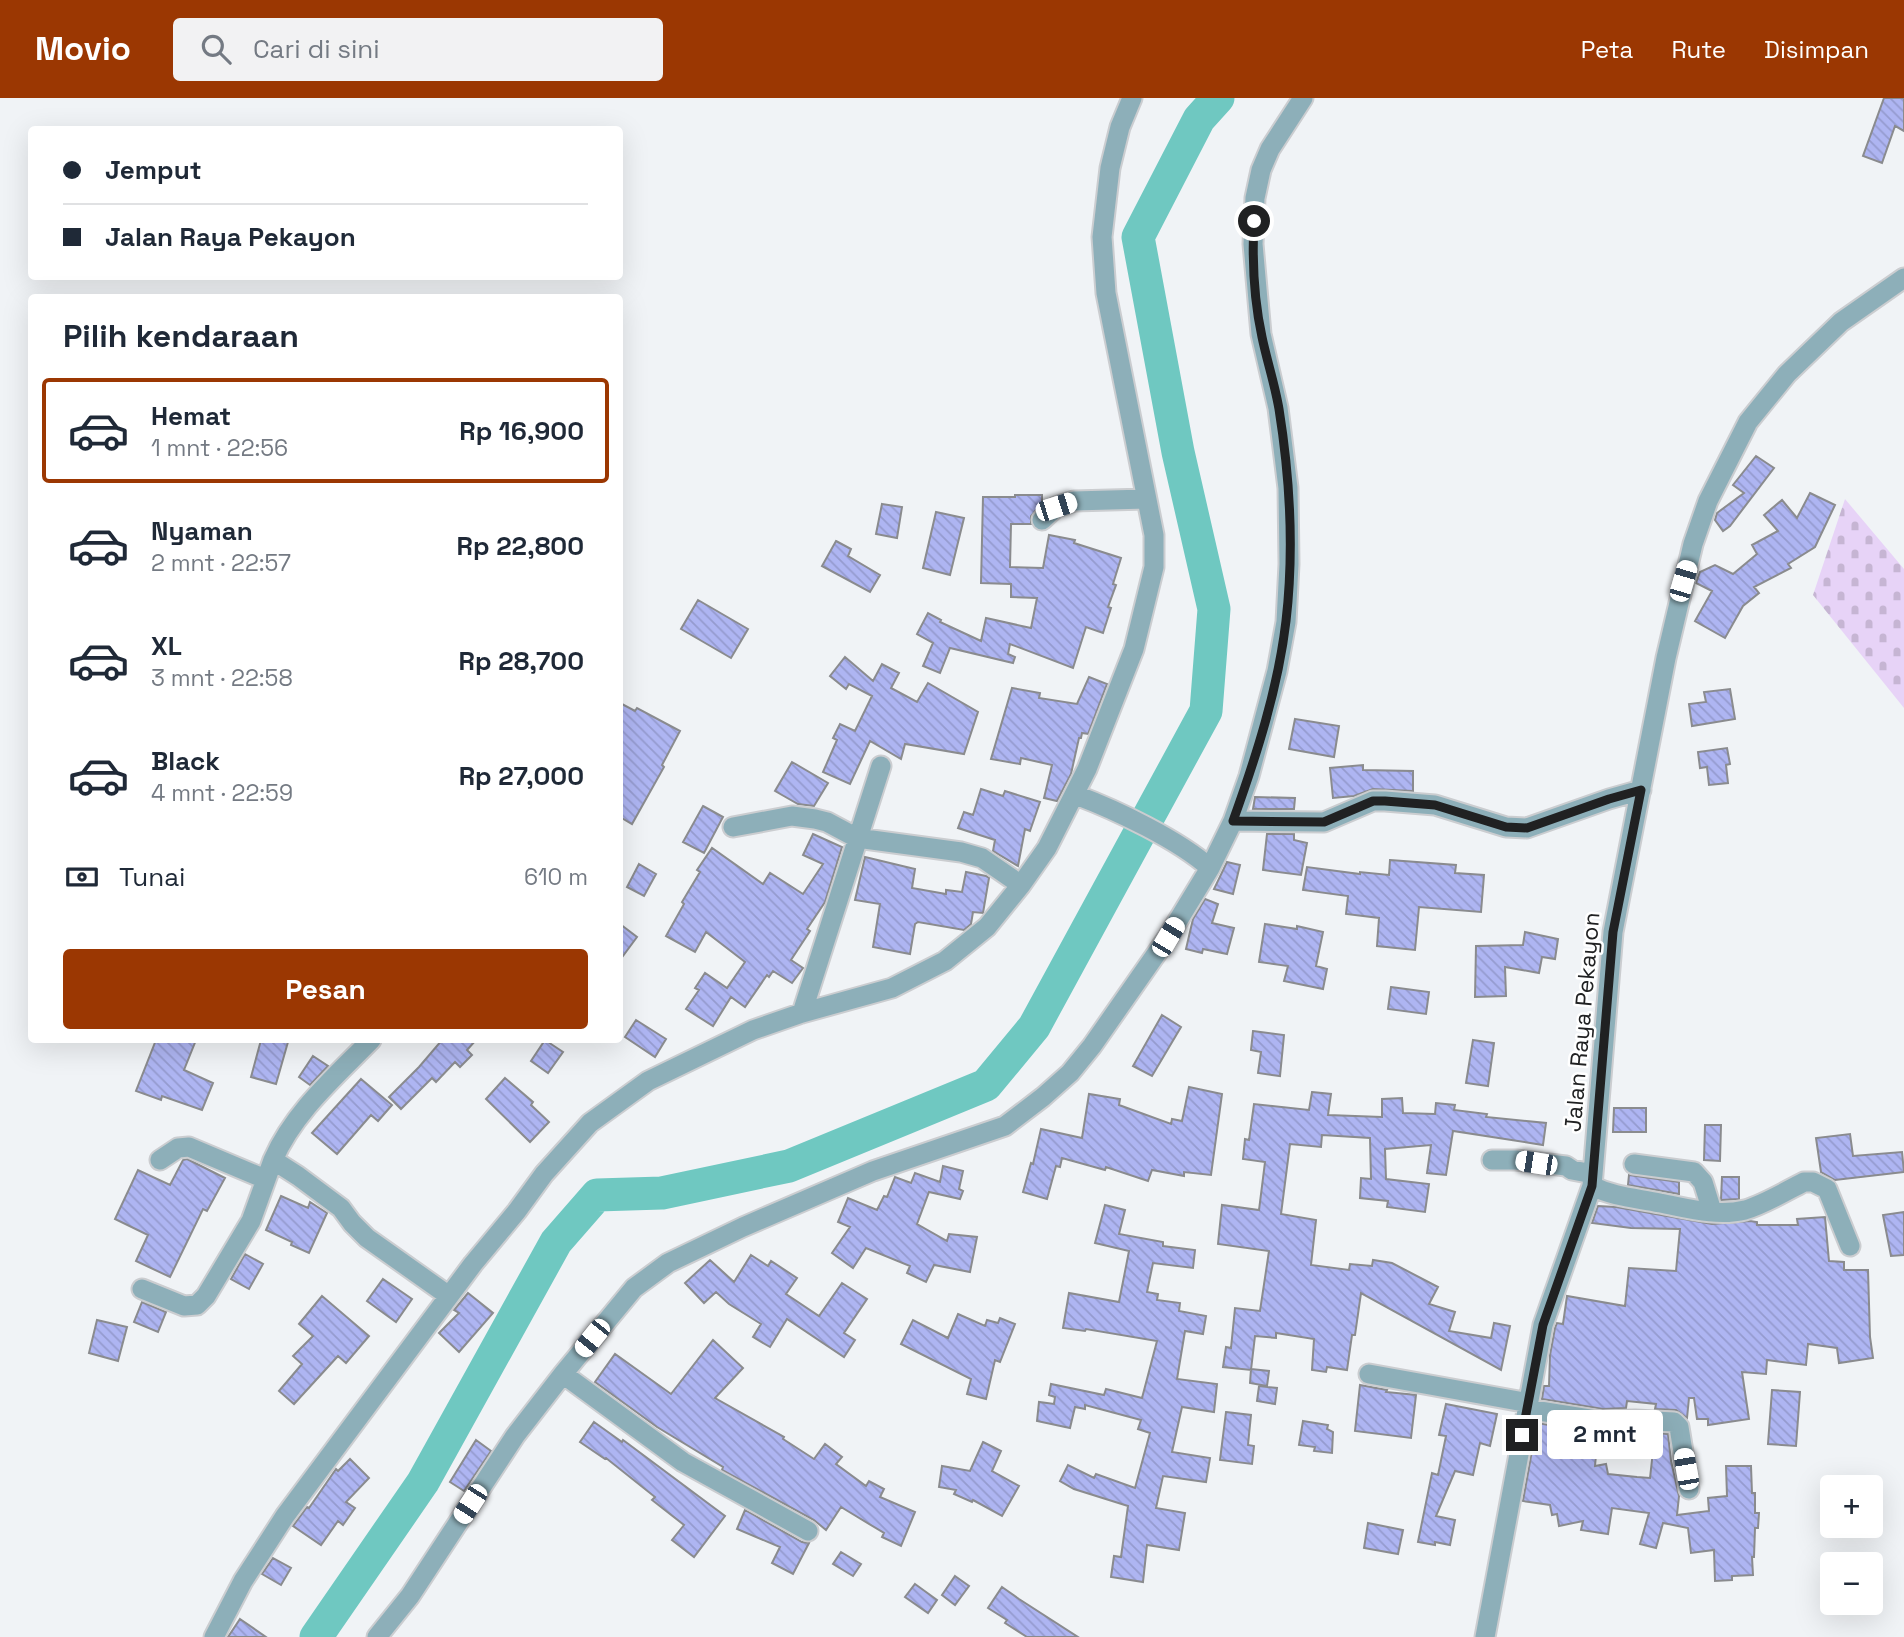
<!DOCTYPE html>
<html lang="id">
<meta charset="utf-8">
<style>
:root{--surface:#fff;--page:#f2f2f3;--text:#1f2937;--muted:#747a83;--line:#e0e1e3;--accent:#9b3702}
body{margin:0;font-family:"Space Grotesk",sans-serif;background:var(--page);color:var(--text);height:100vh;display:flex;flex-direction:column;font-size:26px;white-space:nowrap}
*{box-sizing:border-box;margin:0}
p{font-size:23px;color:var(--muted)}
.icon{flex:none;width:38px;height:38px;fill:none;stroke:currentColor;stroke-width:2;stroke-linecap:round;stroke-linejoin:round}
.map{position:relative;flex:1;overflow:hidden}
.side{position:absolute;left:28px;top:196px;width:595px;height:749px;display:flex;flex-direction:column;background:var(--surface);border-radius:7px;box-shadow:0 7px 28px #0002}
.side>*{flex:none}
.top-card{position:absolute;left:28px;top:28px;width:595px;height:154px;border-radius:7px;box-shadow:0 7px 28px #0002;display:grid;align-content:center;height:154px;padding:0 35px;background:var(--surface)}
.fabs{position:absolute;left:1820px;top:1377px;display:grid;gap:14px}
.fabs a{display:grid;place-items:center;width:63px;height:63px;border-radius:7px;background:var(--surface);box-shadow:0 7px 28px #0002;font-size:35px}
.end{position:absolute;width:32px;height:32px;margin:-16px;border:9px solid #202122;background:#fff;box-shadow:0 0 0 4px #fff}
.from{border-radius:50%}
.bubble{position:absolute;height:49px;border-radius:7px;background:var(--surface);box-shadow:0 7px 28px #0002;font-size:23px;font-weight:700;line-height:49px;text-align:center}
.car{position:absolute;width:21px;height:42px;margin:-21px -10px;border-radius:9px;box-shadow:0 0 5px 2px #0007;background:linear-gradient(#fff 24%,#345 0 40%,#fff 0 76%,#345 0 86%,#fff 0)}
.top-card b{display:flex;align-items:center;gap:24px;height:66px;font-size:26px}
.top-card b+b{border-top:2px solid var(--line)}
.top-card i{width:18px;height:18px;background:var(--text)}
ul{padding:0;list-style:none}
li{display:flex;align-items:center;gap:21px;height:105px;margin:0 14px 10px;padding:0 21px;border:4px solid transparent;border-radius:7px}
li div{flex:1}
li b{display:block;font-size:26px}
li em{font-style:normal;font-weight:700}
li.on{border-color:var(--accent)}
li>.icon{width:63px;height:63px;stroke-width:1.5}
h2{padding:0 35px;font-size:32px;line-height:84px}
.pay{display:flex;align-items:center;gap:18px;height:77px;padding:0 35px;font-size:26px}
.pay p{margin-inline-start:auto}
.cta{display:flex;gap:14px;margin-top:auto;padding:14px 35px}
.cta a{flex:1;height:80px;border-radius:7px;background:var(--accent);color:#fff;font-size:28px;font-weight:700;line-height:80px;text-align:center}
header{display:flex;align-items:center;gap:42px;box-sizing:border-box;height:98px;padding:0 35px;background:var(--accent);color:#fff}
header strong{font-size:33px}
nav{display:flex;gap:38px;margin-inline-start:auto;font-size:24px}
.search{width:490px;height:63px;background:var(--page);display:flex;align-items:center;gap:18px;box-sizing:border-box;padding:0 24px;border-radius:7px;color:var(--muted);font-size:26px}
.map>svg:first-child{display:block}
.cemetery{fill:url(#cemetery-stones)}
.lines{fill:none;stroke-linecap:round;stroke-linejoin:round}
.river{stroke:#6fc8c1;stroke-width:33}
.building{fill:url(#building-back-hatch);stroke:#8a8b8e;stroke-width:2}
.street-casing{stroke:#cbcdd0;stroke-width:23}
.street{stroke:#8dafb9;stroke-width:19}
.route{stroke:#202122;stroke-width:9}
.labels{text-anchor:middle;stroke-width:5;stroke-linejoin:round;paint-order:stroke}
.street-label{font-size:23px;fill:#202122;stroke:#fff}
</style>
<header>
<strong>Movio</strong>
<div class="search"><svg class="icon" aria-label="search" viewBox="0 0 24 24"><circle cx="10" cy="10" r="6"/><path d="M15 15l6 6"/></svg>Cari di sini</div>
<nav><a>Peta</a><a>Rute</a><a>Disimpan</a></nav>
</header>
<div class="map">
<svg width="1904" height="1539" viewBox="0 0 1904 1539">
<defs>
<pattern id="cemetery-stones" width="16" height="16" patternUnits="userSpaceOnUse" patternTransform="scale(1.75)"><rect width="16" height="16" fill="#e7d3f7"/><path d="M2 7V4a2 2 0 0 1 4 0v3zM10 15v-3a2 2 0 0 1 4 0v3z" fill="#c6b5d3"/></pattern>
<pattern id="building-back-hatch" width="6" height="6" patternUnits="userSpaceOnUse" patternTransform="scale(1.75)"><rect width="6" height="6" fill="#aeb5f2"/><path d="M-1 5l2 2M0 0l6 6M5-1l2 2" fill="none" stroke="#959bcf"/></pattern>
</defs>
<rect width="100%" height="100%" fill="#f0f3f6"/>
<path class="cemetery" d="M1845,401L1904,471V610L1813,497Z"/>
<g class="lines">
<path class="river" d="M316,1539L423,1384L556,1144L597,1097L662,1095L789,1068L986,987L1034,929L1206,613L1214,511L1178,354L1138,139L1199,21L1218,0"/>
</g>
<path class="building" d="M1884,0H1904V33L1895,28L1882,65L1863,58Z
M1756,358L1774,370L1730,428L1723,433L1715,422L1717,415L1744,395L1733,387Z
M1810,395L1835,407L1815,449L1788,466L1791,470L1754,489L1759,495L1743,508L1725,540L1695,523L1712,493L1696,485L1700,474L1715,467L1733,476L1757,456L1752,447L1778,433L1764,417L1782,402L1797,420Z
M1015,397H1042V405L1031,418V426H1011L1010,469L1043,470L1049,437L1075,442L1074,445L1121,460L1113,486L1116,487L1108,509L1111,510L1103,535L1086,529L1073,570L1010,546L1008,556L1015,559L1013,565L950,550L940,575L923,568L933,545L917,536L928,515L941,522L940,524L981,543L986,520L1031,530L1037,500L1011,499V486L981,485L983,399H1015Z
M882,406L902,409L897,440L876,436Z
M936,414L964,420L950,477L923,470Z
M836,443L851,451L848,458L880,477L870,494L822,468Z
M698,502L748,531L731,560L681,531Z
M845,559L873,583L882,566L899,575L891,590L917,604L928,585L978,614L964,656L905,646L901,661L870,643L850,686L823,674L837,642L833,640L840,626L855,633L872,598L849,586L846,591L830,578Z
M1089,579L1107,586L1088,636L1082,635L1081,640H1079L1071,676L1057,703L1044,700L1052,667L1021,660L1020,666L991,661L1012,590L1040,595L1039,600L1077,606Z
M1730,591L1735,621L1692,628L1689,606L1706,604L1704,594Z
M620,605L635,613L637,610L680,633L662,667L664,669L632,726L620,719Z
M1295,621L1339,628L1334,659L1289,651Z
M1727,650L1730,666L1726,667L1728,685L1709,687L1707,669L1700,670L1698,654Z
M792,664L828,685L814,708L798,706L775,693Z
M1363,667V672L1413,673V693L1373,691L1354,698L1333,700L1330,670Z
M981,691L1003,698L1005,693L1040,704L1030,733L1025,731L1018,768L993,753L995,742L958,730L964,714L973,717Z
M1255,699L1295,700L1294,711H1253Z
M703,708L723,719L704,755L683,744Z
M813,736L842,749L825,804L807,831L810,833L791,862L803,870L792,885L773,873L769,879L767,877L745,909L731,899L713,928L686,911L699,892L695,890L705,875L727,890L745,864L706,834L695,854L666,838L684,806L682,804L700,774L697,772L712,750L763,786L770,775L803,796L823,766L803,757Z
M1267,736H1294V742L1307,745L1301,777L1263,772Z
M865,759L915,771L912,790L946,796V792L962,794L966,774L986,778L989,780L983,815L973,814L971,826L964,832L918,824L915,826L910,856L873,849L880,806L855,802Z
M1390,762L1456,767L1455,775L1484,777L1481,814L1419,809L1415,852L1377,848L1379,820L1346,816L1348,798L1303,792L1307,769L1360,776V774L1389,777Z
M1227,764L1240,767L1233,796L1214,791Z
M639,766L656,776L644,798L627,789Z
M1205,801L1218,806L1212,825L1234,830L1227,856L1203,851L1202,855L1186,851L1193,821Z
M620,826L637,839L620,862Z
M1265,826L1297,831V828L1323,834L1316,868L1327,871L1323,891L1284,883L1288,868L1259,864Z
M1525,834L1558,841L1555,861L1542,859L1539,875L1505,869L1506,898L1475,899L1476,848L1523,847Z
M1391,889L1429,894L1426,916L1388,911Z
M1162,917L1181,929L1152,978L1133,968Z
M636,922L666,941L655,959L625,939Z
M1253,933L1284,937L1280,978L1258,975L1261,954L1251,952Z
M156,942H196L184,972L213,985L202,1012L162,998L161,1002L136,993Z
M261,942L288,944L276,986L251,979Z
M442,942H476L467,952L472,957L460,969L455,964L436,984L432,980L401,1011L389,999L419,969Z
M545,942L563,954L548,975L531,963Z
M1473,942L1494,945L1488,988L1466,985Z
M313,958L328,968L310,987L299,979Z
M505,980L533,1004L531,1007L549,1024L530,1044L486,1001Z
M361,981L392,1007L378,1023L371,1017L337,1056L312,1035Z
M1189,989L1222,996L1211,1077L1184,1074V1078L1152,1072L1148,1083L1106,1069L1105,1072L1062,1060L1060,1069L1056,1068L1047,1101L1023,1094L1031,1065L1033,1066L1041,1031L1082,1040L1089,996L1120,1001L1119,1007L1171,1026L1172,1021L1182,1023Z
M1312,994L1331,996L1328,1017L1382,1019V1001L1402,1000L1403,1015L1435,1016L1436,1005L1455,1007L1454,1012L1487,1016L1486,1019L1546,1025L1543,1047L1453,1033L1446,1077L1427,1075L1431,1047L1385,1051L1386,1081L1429,1086L1425,1114L1387,1109L1388,1103L1360,1100L1361,1080L1371,1081L1370,1040L1322,1037L1321,1049L1290,1046L1281,1116L1316,1122L1311,1167L1349,1172L1350,1166L1372,1168L1373,1162L1392,1165L1438,1189L1429,1206L1455,1214L1449,1233L1491,1240L1494,1225L1510,1228L1501,1272L1361,1195L1355,1237H1352L1347,1272L1327,1269L1326,1274L1312,1272L1314,1241L1276,1235V1240L1255,1238L1251,1272L1223,1269L1226,1249L1231,1250L1235,1210L1260,1213L1269,1153L1218,1146L1222,1107L1259,1112L1265,1064L1243,1061L1245,1041L1249,1042L1254,1006L1309,1012Z
M1614,1010H1646V1034H1613Z
M1705,1027H1721L1720,1063L1704,1062Z
M1850,1036L1853,1058L1902,1054L1904,1074L1835,1082L1821,1074L1816,1040Z
M187,1061L225,1080L207,1113L203,1111L170,1179L136,1163L148,1137L115,1121L138,1072L170,1087L183,1062Z
M943,1068L963,1073L959,1091L963,1093L960,1101L929,1094L917,1126L947,1143L949,1136L977,1139L970,1174L934,1167L926,1184L907,1175L910,1168L866,1150L853,1170L832,1155L850,1129L838,1124L848,1100L877,1112L884,1098L887,1099L895,1079L911,1085L915,1075L940,1084Z
M1629,1077L1679,1084V1096L1628,1087Z
M1722,1079H1739V1101L1721,1102Z
M281,1098L308,1110L310,1104L327,1115L309,1155L291,1147L292,1144L266,1132Z
M1105,1107L1125,1112L1119,1136L1163,1144V1148L1195,1152L1193,1170L1153,1165L1147,1194L1158,1196L1157,1202L1180,1205L1179,1213L1206,1218L1203,1236L1185,1233L1177,1281L1217,1286L1214,1314L1182,1309L1172,1354L1210,1360L1206,1384L1163,1378L1156,1410L1185,1415L1179,1452L1147,1447L1143,1484L1111,1479L1114,1458L1121,1459L1128,1408L1074,1391L1060,1383L1068,1367L1094,1380L1096,1376L1135,1390L1150,1335L1138,1331L1141,1322L1085,1307V1311L1075,1309L1070,1330L1037,1323L1039,1304L1054,1306L1055,1299L1049,1297L1051,1286L1104,1297L1106,1291L1142,1300L1157,1243L1086,1231L1085,1233L1063,1230L1069,1195L1119,1204L1129,1153L1095,1145Z
M1598,1108L1616,1109L1712,1126L1750,1123L1757,1124V1127H1798L1797,1121L1825,1119L1829,1163L1844,1164V1172H1868L1870,1239L1873,1260L1839,1265L1837,1250L1808,1246L1806,1267L1767,1262L1766,1276L1742,1274L1749,1321L1708,1327V1321H1697L1694,1300H1689L1687,1320L1676,1312L1655,1311L1656,1306L1627,1303L1626,1310L1603,1311L1542,1301L1544,1288H1549L1550,1257L1555,1230L1557,1225L1563,1226L1567,1198L1625,1208L1629,1170L1676,1173L1680,1131L1631,1130L1592,1125Z
M1904,1114V1157L1891,1158L1883,1117Z
M245,1156L263,1166L249,1191L231,1181Z
M751,1157L768,1168L771,1163L797,1180L786,1196L819,1218L842,1185L867,1201L844,1235L855,1242L844,1259L787,1221L770,1249L753,1239L761,1226L729,1206L716,1194L704,1205L685,1185L710,1162L734,1184Z
M383,1181L412,1201L396,1224L367,1203Z
M468,1195L493,1215L459,1254L439,1235L459,1215L454,1212Z
M322,1198L369,1238L346,1265L338,1258L294,1306L279,1293L302,1266L293,1258L313,1238L299,1226Z
M142,1204L166,1214L158,1234L134,1224Z
M958,1216L985,1228L987,1222L998,1225L1000,1220L1015,1226L1000,1264L995,1262L986,1301L967,1296L971,1281L901,1246L913,1222L948,1240Z
M97,1222L127,1229L118,1263L89,1255Z
M713,1242L743,1270L715,1300L784,1339L783,1341L814,1361L825,1346L842,1359L836,1366L866,1388L869,1383L884,1391L880,1399L915,1414L901,1448L882,1439L884,1435L841,1409L826,1432L814,1422L722,1372L723,1369L657,1329L595,1284L615,1256L671,1296Z
M1251,1271L1269,1273L1267,1288L1250,1285Z
M1360,1287L1387,1292L1386,1294L1416,1297L1411,1340L1355,1333Z
M1259,1288L1277,1290L1275,1306L1257,1303Z
M1772,1292L1800,1294L1796,1348L1768,1346Z
M1446,1306L1497,1316L1490,1348L1480,1345L1473,1377L1455,1373L1436,1418L1455,1422L1450,1447L1435,1444V1447L1418,1444L1432,1375L1438,1377L1446,1338L1439,1337Z
M1226,1314L1251,1317L1248,1347L1254,1348L1252,1366L1220,1362Z
M1303,1323L1328,1327L1327,1331L1333,1334L1332,1355L1314,1353L1315,1349L1299,1347Z
M594,1324L622,1344L623,1342L725,1418L694,1459L672,1442L684,1427L652,1402L655,1399L606,1360L605,1361L580,1344Z
M1537,1325L1598,1335L1595,1368L1606,1366L1608,1376L1637,1379L1650,1380L1655,1335L1668,1336L1671,1363L1679,1398L1677,1417L1709,1413L1708,1400L1727,1398L1726,1368H1751L1752,1395H1755V1415H1759L1758,1430H1755L1754,1459H1752L1753,1477L1732,1478V1482L1715,1483L1714,1452L1691,1455L1688,1430L1663,1425L1656,1450L1640,1446L1649,1415L1612,1410L1608,1436L1581,1432L1583,1423L1559,1428L1557,1416L1552,1417L1550,1407L1523,1403Z
M476,1342L491,1353L464,1393L450,1384Z
M983,1344L1001,1353L992,1373L1019,1388L1002,1418L973,1402L972,1404L954,1396L956,1392L939,1389L942,1368L970,1373Z
M350,1361L369,1380L346,1404L355,1410L343,1427L338,1423L321,1447L293,1428L307,1409L309,1410L336,1371L338,1373Z
M745,1412L802,1444L809,1445L793,1476L772,1465L780,1449L737,1431Z
M1368,1425L1403,1432L1398,1456L1364,1450Z
M841,1454L861,1466L853,1478L833,1466Z
M273,1460L291,1470L281,1487L262,1476Z
M955,1478L969,1488L955,1507L942,1497Z
M915,1486L937,1502L928,1515L905,1499Z
M1002,1489L1019,1501L1078,1539H1027L1005,1525L1007,1522L988,1510Z
M240,1521L266,1539H228Z"/>
<g class="lines">
<g class="street-casing">
<path id="street" d="M1042,422L1056,409L1074,403L1146,401
M1076,697C1116,712 1179,742 1210,770
M1233,723L1324,724L1373,703H1385L1435,707L1506,729L1527,730L1609,701L1641,692
M733,729L792,718L815,721L827,724L857,740L961,754L982,760L1021,787
M802,915L881,668
M160,1062L178,1050L189,1049L265,1081
M273,1062C294,1014 335,979 371,942
M1492,1062H1516L1566,1068L1572,1072L1593,1076
M1634,1066L1694,1074L1703,1084L1712,1113
M1592,1088C1614,1099 1636,1100 1660,1105C1687,1110 1717,1119 1745,1112C1765,1106 1786,1093 1804,1084H1813L1827,1091L1850,1148
M142,1191L184,1208L197,1207L206,1198L251,1123L273,1062L298,1078L341,1110L352,1125L367,1140L449,1198
M563,1276L683,1364L808,1433
M1369,1276L1529,1305
M1527,1311L1602,1323L1635,1322L1674,1324L1679,1329L1689,1391
M214,1539L243,1483L285,1418L473,1166L517,1113L544,1076L590,1025L648,983L753,932L802,915L892,890L945,863L987,829L1021,787L1047,750L1087,671L1134,551L1154,469V437L1106,195L1102,139L1110,70L1120,29L1132,0
M377,1539L410,1498L515,1338L563,1276L634,1190L668,1165L743,1129L873,1073L1005,1028L1043,999L1070,975L1092,948L1168,839L1210,770L1233,723L1249,678L1277,573L1286,524L1289,466L1288,390L1278,310L1261,236L1253,146L1255,100L1261,72L1270,51L1303,0
M1485,1539L1543,1227L1592,1088L1613,834L1666,560L1693,446L1708,403L1748,324L1787,276L1841,224L1904,180"/>
</g>
<use href="#street" class="street"/>
</g>
<g class="lines">
<path class="route" d="M1254,123C1252,161 1254,202 1262,239C1267,263 1275,287 1279,311C1290,380 1294,454 1286,523C1278,591 1256,659 1233,723L1324,724L1373,703H1385L1435,707L1506,729L1527,730L1609,701L1641,692L1613,834L1592,1088L1543,1227L1522,1337"/>
</g>
<g class="labels">
<g class="street-label">
<text transform="translate(1582 924) rotate(-85)" y="8">Jalan Raya Pekayon</text>
</g>
</g>
</svg>
<div class="fabs">
<a>+</a>
<a>−</a>
</div>
<i class="end from" style="left:1254px;top:123px"></i>
<i class="end" style="left:1522px;top:1337px"></i>
<div class="bubble" style="left:1547px;top:1312px;width:116px">2 mnt</div>
<i class="car" style="left:1056px;top:409px;rotate:72deg"></i>
<i class="car" style="left:1683px;top:483px;rotate:16deg"></i>
<i class="car" style="left:1168px;top:839px;rotate:31deg"></i>
<i class="car" style="left:1536px;top:1065px;rotate:279deg"></i>
<i class="car" style="left:592px;top:1240px;rotate:219deg"></i>
<i class="car" style="left:1686px;top:1371px;rotate:350deg"></i>
<i class="car" style="left:470px;top:1406px;rotate:213deg"></i>
<div class="top-card">
<b><i class="from"></i>Jemput</b>
<b><i></i>Jalan Raya Pekayon</b>
</div>
<section class="side">
<h2>Pilih kendaraan</h2>
<ul>
<li class="on"><svg class="icon" aria-label="car" viewBox="0 0 24 24"><path d="M5 17H2v-5l4-1 3-4h7l3 4 3 1v5h-3M9 17h6M6 11h13"/><circle cx="7" cy="17" r="2"/><circle cx="17" cy="17" r="2"/></svg><div><b>Hemat</b><p>1 mnt · 22:56</p></div><em>Rp 16,900</em></li>
<li><svg class="icon" aria-label="car" viewBox="0 0 24 24"><path d="M5 17H2v-5l4-1 3-4h7l3 4 3 1v5h-3M9 17h6M6 11h13"/><circle cx="7" cy="17" r="2"/><circle cx="17" cy="17" r="2"/></svg><div><b>Nyaman</b><p>2 mnt · 22:57</p></div><em>Rp 22,800</em></li>
<li><svg class="icon" aria-label="car" viewBox="0 0 24 24"><path d="M5 17H2v-5l4-1 3-4h7l3 4 3 1v5h-3M9 17h6M6 11h13"/><circle cx="7" cy="17" r="2"/><circle cx="17" cy="17" r="2"/></svg><div><b>XL</b><p>3 mnt · 22:58</p></div><em>Rp 28,700</em></li>
<li><svg class="icon" aria-label="car" viewBox="0 0 24 24"><path d="M5 17H2v-5l4-1 3-4h7l3 4 3 1v5h-3M9 17h6M6 11h13"/><circle cx="7" cy="17" r="2"/><circle cx="17" cy="17" r="2"/></svg><div><b>Black</b><p>4 mnt · 22:59</p></div><em>Rp 27,000</em></li>
</ul>
<div class="pay"><svg class="icon" aria-label="cash" viewBox="0 0 24 24"><path d="M3 7h18v10H3z"/><circle cx="12" cy="12" r="2"/></svg>Tunai<p>610 m</p></div>
<div class="cta"><a>Pesan</a></div>
</section>
</div>
